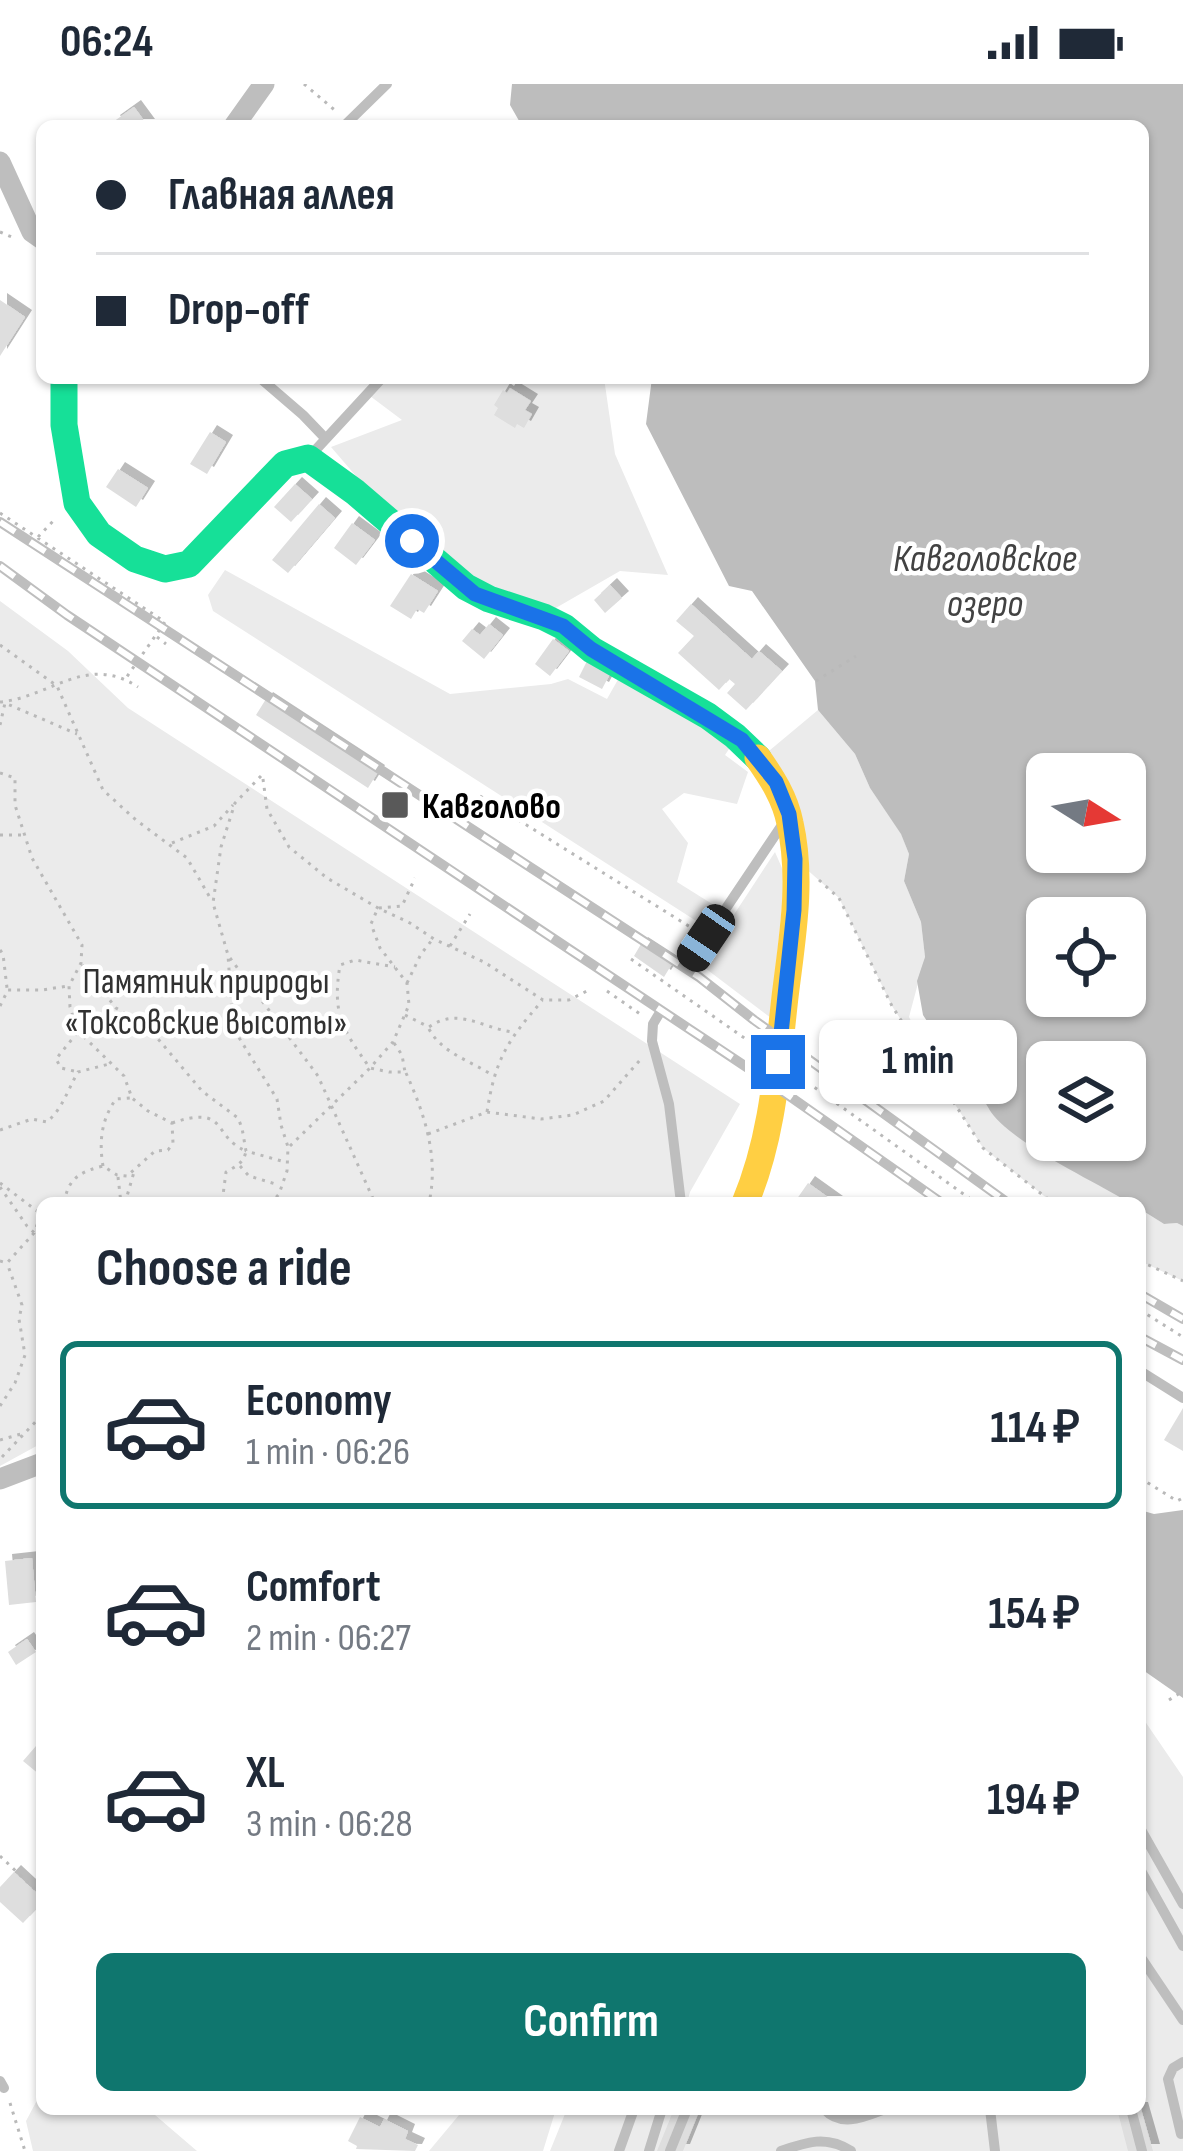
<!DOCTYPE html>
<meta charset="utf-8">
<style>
:root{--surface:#fff;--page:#f2f2f3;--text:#1f2937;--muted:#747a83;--line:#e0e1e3;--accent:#0f766e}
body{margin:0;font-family:"Sofia Sans Condensed",sans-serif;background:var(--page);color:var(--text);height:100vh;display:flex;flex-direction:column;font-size:45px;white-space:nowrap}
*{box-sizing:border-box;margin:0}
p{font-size:39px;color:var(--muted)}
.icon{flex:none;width:66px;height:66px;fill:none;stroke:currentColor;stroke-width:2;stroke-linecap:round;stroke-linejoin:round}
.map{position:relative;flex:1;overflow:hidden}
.drawer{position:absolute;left:36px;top:1113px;width:1110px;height:918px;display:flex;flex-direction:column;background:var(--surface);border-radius:18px;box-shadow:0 3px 9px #0004}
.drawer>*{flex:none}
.guide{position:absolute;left:36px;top:36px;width:1113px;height:264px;border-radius:18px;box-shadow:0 3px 9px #0004;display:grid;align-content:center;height:264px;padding:0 60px;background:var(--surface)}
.needle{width:78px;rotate:101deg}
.tools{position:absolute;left:1026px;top:669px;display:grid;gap:24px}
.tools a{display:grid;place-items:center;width:120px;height:120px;border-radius:18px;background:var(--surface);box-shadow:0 3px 9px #0004;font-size:60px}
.end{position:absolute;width:54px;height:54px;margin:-27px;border:15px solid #1a73e8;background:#fff;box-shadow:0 0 0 6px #fff}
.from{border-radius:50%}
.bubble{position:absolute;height:84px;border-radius:18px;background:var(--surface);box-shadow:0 3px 9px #0004;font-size:39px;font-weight:700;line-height:84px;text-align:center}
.car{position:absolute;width:36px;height:72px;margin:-36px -18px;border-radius:15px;box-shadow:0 0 9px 3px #0007;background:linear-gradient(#222 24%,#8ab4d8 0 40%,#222 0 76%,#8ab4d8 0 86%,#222 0)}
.guide b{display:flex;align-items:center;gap:42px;height:114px;font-size:45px}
.guide b+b{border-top:3px solid var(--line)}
.guide i{width:30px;height:30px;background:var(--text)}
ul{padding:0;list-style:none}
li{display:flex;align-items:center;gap:36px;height:168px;margin:0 24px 18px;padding:0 36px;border:6px solid transparent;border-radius:18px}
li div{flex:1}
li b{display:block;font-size:45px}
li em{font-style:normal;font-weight:700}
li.current{border-color:var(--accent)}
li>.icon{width:108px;height:108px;stroke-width:1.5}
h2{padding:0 60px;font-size:54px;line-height:144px}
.button{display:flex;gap:24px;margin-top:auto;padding:24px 60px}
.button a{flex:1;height:138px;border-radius:18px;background:var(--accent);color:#fff;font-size:48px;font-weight:700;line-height:138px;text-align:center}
.status{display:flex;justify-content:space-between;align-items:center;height:84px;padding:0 60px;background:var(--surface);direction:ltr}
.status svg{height:33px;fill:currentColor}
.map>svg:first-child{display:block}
.green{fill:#ebebeb}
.water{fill:#bdbdbd;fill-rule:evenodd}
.building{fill:#dedede;filter:url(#shadow)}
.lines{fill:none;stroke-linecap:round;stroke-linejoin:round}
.path{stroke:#b9b9b9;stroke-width:3;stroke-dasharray:3 6;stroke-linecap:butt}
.lane{stroke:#bebebe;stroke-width:10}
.street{stroke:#bebebe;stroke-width:21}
.fast{stroke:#16e098;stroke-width:27}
.slow{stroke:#ffcf43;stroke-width:27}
.rail-casing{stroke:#bebebe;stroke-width:10}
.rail{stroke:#fff;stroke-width:6;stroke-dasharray:18;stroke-linecap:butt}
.route{stroke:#1a73e8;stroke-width:15}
.poi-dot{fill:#595959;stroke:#fff;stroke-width:4.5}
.labels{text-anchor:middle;stroke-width:9;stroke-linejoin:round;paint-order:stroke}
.poi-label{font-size:36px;font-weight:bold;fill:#000;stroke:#fff;text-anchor:start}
.park-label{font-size:36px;fill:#313131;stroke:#fff}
.water-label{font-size:39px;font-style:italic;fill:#424242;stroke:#fff}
</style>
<div class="status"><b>06:24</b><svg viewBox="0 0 49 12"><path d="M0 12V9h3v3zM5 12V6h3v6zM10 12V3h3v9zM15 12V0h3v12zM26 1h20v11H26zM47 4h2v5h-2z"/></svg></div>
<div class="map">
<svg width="1183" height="2067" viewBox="0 0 1183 2067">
<defs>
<filter id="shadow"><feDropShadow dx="7" dy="-7" stdDeviation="0" flood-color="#0004"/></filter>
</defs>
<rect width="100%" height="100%" fill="#fff"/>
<path class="green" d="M373,294H604L615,370L668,491L620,487L554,525L477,501L380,420L331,363L402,336L366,309Z
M225,486L450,610L551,600L568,595L607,615L620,592L733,659L725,671L748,688L737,720L684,709L662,725L688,759L677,798L717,823L701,840L213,527L208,511Z
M0,517L68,567L128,624L740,1020L690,1108L687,1119H42V1359L0,1382Z
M818,626L855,670L870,704L901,749L909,770L904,797L921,838L925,873L909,933L930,973L949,976L965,973L979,992L988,1024L1130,1119H1053L983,1064L892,922L839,814L795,775L758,676Z
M775,768L785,791L771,934L701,881Z
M1140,1125L1164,1140L1177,1139L1183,1142V1197L1140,1177Z
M1140,1630L1183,1693V2067H550L567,2025H1140Z
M42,2007V2025H148L197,2067H33L26,2037Z
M464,2025H556L543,2067H429Z"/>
<path class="water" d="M512,0H1183V1142L1177,1139L1164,1140L1140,1125V1119H1130C1094,1097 1009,1058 989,1025C973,1000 985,978 948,969L923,931L917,897L925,873L921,838L904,797L909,770L901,750L870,704L855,670L818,626L815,597L752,507L729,502L646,340L652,294H1143V42H522L510,21ZM1047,690H1125V768H1047ZM1047,834H1125V912H1047ZM1047,978H1125V1056H1047Z
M1140,1426L1154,1430L1183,1426V1614L1140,1584Z"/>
<path class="building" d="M134,23L148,42H116L113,38Z
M0,216L25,233L0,272Z
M510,304L531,317L525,326L532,330L524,344L517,340L515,344L494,331L498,324L494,321L503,306L507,309Z
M210,348L226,358L207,390L190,380Z
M118,385L148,404L136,423L106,403Z
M295,400L312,415L291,438L274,423Z
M319,420L335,434L288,489L272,476Z
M352,439L375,456L356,481L334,464Z
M411,490L438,507L424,529L417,525L411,535L390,522Z
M610,501L622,514L605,529L594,516Z
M691,520L752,575L759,567L782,587L746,626L727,609L735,600L729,595L719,606L678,569L694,552L676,537Z
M489,540L503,551L484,575L462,557L472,545L480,551Z
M553,555L569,567L550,592L535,580Z
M587,577L610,590L602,605L579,593Z
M266,615L378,688L368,704L256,631Z
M641,860L672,880L664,893L634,872Z
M808,1099L836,1119H794Z
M1183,1324V1367L1164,1356Z
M32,1474L36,1518L9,1521L5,1477Z
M27,1555L36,1568L16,1581L8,1568Z
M36,1662L42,1667L40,1691L23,1677Z
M14,1788L42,1814V1819L23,1839L0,1818V1803Z
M674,2025H700L683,2067H657Z
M1117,2025H1141L1153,2067H1128Z
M360,2033L380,2043L384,2035L408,2047L405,2055L418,2061L415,2067L356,2065L357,2062L348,2057Z"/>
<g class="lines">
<path class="path" d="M304,0L337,28
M0,148L14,154
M0,429L165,538L126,594
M38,453L56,434
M157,553L166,560
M0,561L57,602L103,706L136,736L187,774L212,817
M816,597L856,572
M0,618C51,613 87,569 138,603
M0,641L5,619L77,650
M0,689L15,694V721L32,774L82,861L81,879L69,902L70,923L78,947L124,992L132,1014L148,1027L172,1039L173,1059L168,1066L155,1067L127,1092L117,1091L103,1082C83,1087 69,1093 65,1115L47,1119
M261,692L235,719L221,763L213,819L228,871L233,944L277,1015L281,1041L288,1063L287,1087L279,1110L271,1119
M263,695L267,725L289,763L327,794L378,824L410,839L434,855L484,878L543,916H569L587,907
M480,712L695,846
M0,751H22
M172,759L214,742L233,721
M819,796L839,814L892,922L983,1064L1053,1119
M450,862L470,830
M0,866L3,870L7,904
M230,874L318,992L375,1119
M631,875L753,960
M82,881L116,924L148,943L202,1007L238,1034L242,1044L246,1067L285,1078
M407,899L421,870L432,856
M607,907L640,930
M0,922L8,906H42L68,902
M405,931L429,943C458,923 480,943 512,948
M429,945C442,969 469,976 492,991
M77,949L56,975L61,984L78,988
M394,959L402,971L405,988H389L370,984C342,945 332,930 340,881L355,876L395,883
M406,989C425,1031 439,1073 429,1119
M800,993L976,1119
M487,1028C495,976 507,957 542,917
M172,1039C229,1020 211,1052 246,1067C244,1079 236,1082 226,1088L222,1119
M0,1046L32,1035L47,1038C63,1024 67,1007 78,988L109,980
M428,1050L487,1028L541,1035L573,1031L604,1017L640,976
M290,1062L370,984L393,958L409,921L407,899L380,864L371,840L378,824L402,822L415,794
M103,1082C99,1058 101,1036 116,1015L130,1014
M240,1082L249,1092L279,1101
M118,1093L121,1119
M0,1099L41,1130
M0,1103L27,1142L42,1156
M125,1119L134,1088
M0,1177L7,1179L34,1149L42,1128
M1140,1177L1183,1197
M1140,1226L1183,1253
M0,1322L15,1299L25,1271L19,1235L22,1221L7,1179
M0,1356L21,1350
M2,1373L42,1331
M1140,1394L1177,1417L1183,1414
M1169,1616L1183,1607
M0,1772L42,1812
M10,2019L25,2067"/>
<path class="lane" d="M344,42L387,0
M260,294L303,331L326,355
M310,372L382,294
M692,875L784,738
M659,930L653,940L652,957L669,1020L681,1119
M1140,1287L1183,1314
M1140,1744L1183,1820
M1140,1785L1183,1862
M1140,1872L1183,1936
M0,1997L4,2004
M824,2025C841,2044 864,2033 885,2025
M990,2025L995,2067
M1131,2025L1142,2067
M1181,2050L1168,1995L1173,1984L1183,1978
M619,2067L634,2025
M649,2067L662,2025
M670,2067L687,2025
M781,2067C806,2058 827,2051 851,2067"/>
<path class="street" d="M234,42L264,0
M0,78L32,148L42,155
M0,1395L42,1379"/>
<path class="fast" d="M64,294V341L77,419L99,450L135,475L165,485L189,480L285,380L308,374L355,408L466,503L489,515L544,533L564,543L592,566L708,632L735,652L758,674"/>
<path class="slow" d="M745,1119C773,1053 777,983 785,913C792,855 803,796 790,739C785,714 772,694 758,674"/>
<g class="rail-casing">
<path id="rail" d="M0,438L699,893L754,936L1008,1119
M0,482L67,531L775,1002L942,1119
M1140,1210L1183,1235
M1140,1253L1183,1276"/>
</g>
<use href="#rail" class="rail"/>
</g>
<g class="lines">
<path class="route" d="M412,457L475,510L563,542L591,565L742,656L776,698L789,730L795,775L794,826L778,978"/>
</g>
<rect class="poi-dot" x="380" y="706" width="30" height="30" rx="6"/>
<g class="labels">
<g class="poi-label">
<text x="422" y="734">Кавголово</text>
</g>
<g class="park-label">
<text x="206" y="909">Памятник природы<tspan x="206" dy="41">«Токсовские высоты»</tspan></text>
</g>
<g class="water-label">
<text x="985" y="487">Кавголовское<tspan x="985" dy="45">озеро</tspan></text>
</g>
</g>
</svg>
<div class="tools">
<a><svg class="needle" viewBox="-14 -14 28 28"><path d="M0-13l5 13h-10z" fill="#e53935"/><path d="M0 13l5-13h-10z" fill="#747a83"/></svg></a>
<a><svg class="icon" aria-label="locate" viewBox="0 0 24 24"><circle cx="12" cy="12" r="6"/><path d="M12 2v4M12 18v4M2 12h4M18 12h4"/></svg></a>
<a><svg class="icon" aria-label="layers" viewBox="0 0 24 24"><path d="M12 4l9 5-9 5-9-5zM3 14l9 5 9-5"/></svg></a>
</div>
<i class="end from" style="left:412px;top:457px"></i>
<i class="end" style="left:778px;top:978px"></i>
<div class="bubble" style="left:819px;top:936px;width:198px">1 min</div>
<i class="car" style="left:706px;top:854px;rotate:214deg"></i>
<div class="guide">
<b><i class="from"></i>Главная аллея</b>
<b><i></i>Drop-off</b>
</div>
<section class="drawer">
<h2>Choose a ride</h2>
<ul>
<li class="current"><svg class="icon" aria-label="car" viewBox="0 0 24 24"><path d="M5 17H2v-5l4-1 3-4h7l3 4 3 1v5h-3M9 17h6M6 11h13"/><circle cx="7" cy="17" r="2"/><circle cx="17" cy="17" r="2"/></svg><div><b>Economy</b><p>1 min · 06:26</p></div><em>114 ₽</em></li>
<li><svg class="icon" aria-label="car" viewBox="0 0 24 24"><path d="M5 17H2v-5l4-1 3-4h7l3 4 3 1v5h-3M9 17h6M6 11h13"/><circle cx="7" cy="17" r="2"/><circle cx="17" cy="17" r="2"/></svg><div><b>Comfort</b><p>2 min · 06:27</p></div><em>154 ₽</em></li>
<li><svg class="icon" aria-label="car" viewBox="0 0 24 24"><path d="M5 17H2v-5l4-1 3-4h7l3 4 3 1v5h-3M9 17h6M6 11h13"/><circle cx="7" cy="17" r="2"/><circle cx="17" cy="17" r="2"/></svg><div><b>XL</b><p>3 min · 06:28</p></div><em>194 ₽</em></li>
</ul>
<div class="button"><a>Confirm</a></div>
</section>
</div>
